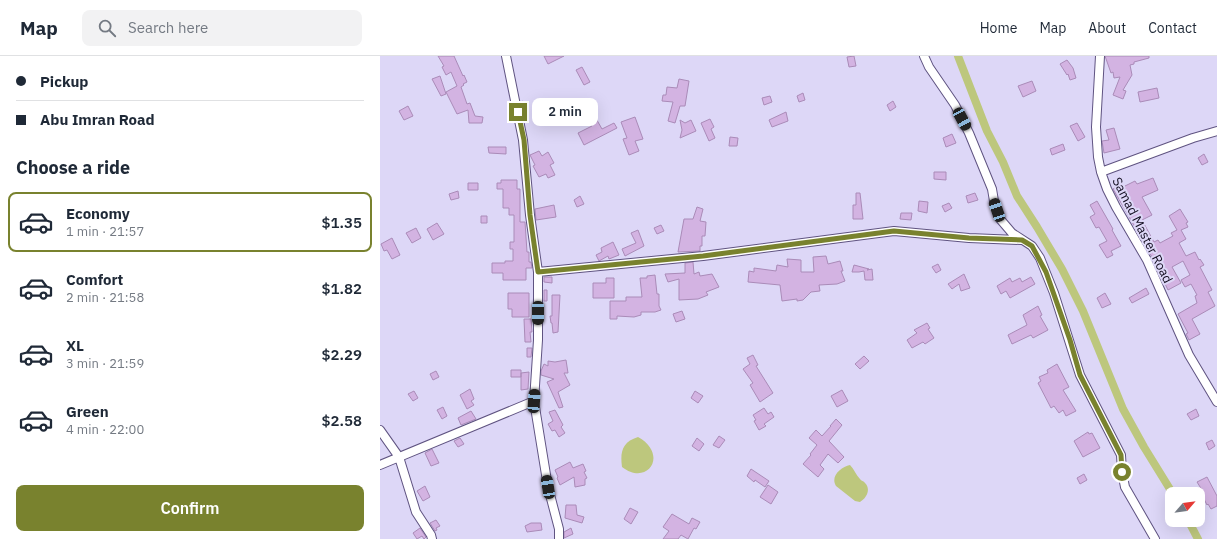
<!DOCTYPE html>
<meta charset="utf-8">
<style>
:root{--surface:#fff;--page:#f2f2f3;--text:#1f2937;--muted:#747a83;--line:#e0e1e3;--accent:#79822e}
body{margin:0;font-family:"IBM Plex Sans",sans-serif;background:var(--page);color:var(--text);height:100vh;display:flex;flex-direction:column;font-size:15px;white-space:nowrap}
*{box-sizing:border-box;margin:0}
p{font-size:13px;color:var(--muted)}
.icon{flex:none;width:22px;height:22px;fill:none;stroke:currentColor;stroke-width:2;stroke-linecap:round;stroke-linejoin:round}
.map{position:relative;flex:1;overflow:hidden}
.side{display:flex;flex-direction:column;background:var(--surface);width:380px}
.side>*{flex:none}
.hud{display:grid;align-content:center;height:88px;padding:0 16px;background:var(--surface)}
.needle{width:26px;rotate:62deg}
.controls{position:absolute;left:785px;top:431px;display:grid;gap:8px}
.controls a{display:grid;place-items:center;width:40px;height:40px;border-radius:8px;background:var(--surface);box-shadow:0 4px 16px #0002;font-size:20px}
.end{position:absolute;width:18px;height:18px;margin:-9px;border:5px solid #79822e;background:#fff;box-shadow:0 0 0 2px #fff}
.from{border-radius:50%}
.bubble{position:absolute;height:28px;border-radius:8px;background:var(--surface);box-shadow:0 4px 16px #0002;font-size:13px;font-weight:600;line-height:28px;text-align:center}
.car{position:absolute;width:12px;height:24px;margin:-12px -6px;border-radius:5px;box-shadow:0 0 3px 1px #0007;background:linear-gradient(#222 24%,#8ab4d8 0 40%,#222 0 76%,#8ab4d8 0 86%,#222 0)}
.hud b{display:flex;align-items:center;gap:14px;height:38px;font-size:15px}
.hud b+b{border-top:1px solid var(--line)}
.hud i{width:10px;height:10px;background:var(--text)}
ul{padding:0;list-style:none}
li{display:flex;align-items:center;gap:12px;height:60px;margin:0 8px 6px;padding:0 8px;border:2px solid transparent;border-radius:8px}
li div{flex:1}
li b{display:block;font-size:15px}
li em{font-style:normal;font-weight:600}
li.current{border-color:var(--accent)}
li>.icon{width:36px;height:36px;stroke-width:1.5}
h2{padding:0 16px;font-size:18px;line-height:48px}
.primary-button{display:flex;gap:8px;margin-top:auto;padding:8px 16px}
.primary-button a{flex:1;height:46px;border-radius:8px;background:var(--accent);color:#fff;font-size:16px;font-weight:600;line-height:46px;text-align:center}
header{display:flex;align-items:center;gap:24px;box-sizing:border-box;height:56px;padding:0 20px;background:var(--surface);border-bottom:1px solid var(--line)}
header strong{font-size:19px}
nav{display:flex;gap:22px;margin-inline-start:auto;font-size:14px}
.search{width:280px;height:36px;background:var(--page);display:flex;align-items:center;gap:10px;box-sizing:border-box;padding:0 14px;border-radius:8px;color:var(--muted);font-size:15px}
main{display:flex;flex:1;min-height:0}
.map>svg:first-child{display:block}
.water{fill:#bdc77d}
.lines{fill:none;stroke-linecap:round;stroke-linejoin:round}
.canal{stroke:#bdc77d;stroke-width:8}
.building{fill:#d3b3e2;stroke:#aa8bb8}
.minor-casing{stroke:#5f5381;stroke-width:10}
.minor{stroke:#fff;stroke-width:8}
.route{stroke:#79822e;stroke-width:5}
.labels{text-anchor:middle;stroke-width:4;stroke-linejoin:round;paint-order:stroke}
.street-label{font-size:13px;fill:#0f0a1c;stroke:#ddd7f7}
</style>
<header>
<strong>Map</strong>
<div class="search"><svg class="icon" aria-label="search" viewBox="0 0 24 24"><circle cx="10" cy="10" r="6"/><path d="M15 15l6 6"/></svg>Search here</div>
<nav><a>Home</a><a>Map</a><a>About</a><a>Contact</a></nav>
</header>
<main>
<section class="side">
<div class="hud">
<b><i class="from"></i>Pickup</b>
<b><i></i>Abu Imran Road</b>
</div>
<h2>Choose a ride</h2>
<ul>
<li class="current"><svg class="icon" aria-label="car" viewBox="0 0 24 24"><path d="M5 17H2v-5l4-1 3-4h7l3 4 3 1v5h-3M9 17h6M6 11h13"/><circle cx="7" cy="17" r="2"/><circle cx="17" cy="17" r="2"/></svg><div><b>Economy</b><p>1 min · 21:57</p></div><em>$1.35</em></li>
<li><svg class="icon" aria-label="car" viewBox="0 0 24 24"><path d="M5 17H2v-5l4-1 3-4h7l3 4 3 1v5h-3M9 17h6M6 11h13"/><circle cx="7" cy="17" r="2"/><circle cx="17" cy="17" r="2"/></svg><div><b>Comfort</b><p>2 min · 21:58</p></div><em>$1.82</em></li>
<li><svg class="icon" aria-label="car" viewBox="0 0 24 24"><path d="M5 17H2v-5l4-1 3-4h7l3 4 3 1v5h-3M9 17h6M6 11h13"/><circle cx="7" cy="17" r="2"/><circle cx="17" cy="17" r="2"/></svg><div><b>XL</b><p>3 min · 21:59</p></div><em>$2.29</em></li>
<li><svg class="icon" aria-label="car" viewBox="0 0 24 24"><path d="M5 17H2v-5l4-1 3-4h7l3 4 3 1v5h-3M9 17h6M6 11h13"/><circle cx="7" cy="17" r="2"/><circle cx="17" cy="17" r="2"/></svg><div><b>Green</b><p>4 min · 22:00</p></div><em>$2.58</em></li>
</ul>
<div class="primary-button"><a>Confirm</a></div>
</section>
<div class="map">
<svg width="837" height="483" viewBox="0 0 837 483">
<rect width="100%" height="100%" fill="#ddd7f7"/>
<path class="water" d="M258,381C289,398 268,431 242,411C240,396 242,386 258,381Z
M470,409C474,413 476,419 480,423C481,425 484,425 485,427C491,433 487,442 480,446L475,445L456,430C450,420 461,411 470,409Z"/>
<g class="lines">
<path class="canal" d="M578,0L607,75L623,106L637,140L657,171L682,213L703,255L743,353L764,391L793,438
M808,464L818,483"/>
</g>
<path class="building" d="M58,0H74L83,20L84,19L87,26L83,28L84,29L81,31L87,48L90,47L95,60L103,61L102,67H89L88,54L77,58L66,36L77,30L71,16L66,19L62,11L64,10Z
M164,0H184L168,8Z
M474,0L476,10L469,11L467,1Z
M725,0H769V2L754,6V8L750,9L752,19L743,34L746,35L743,43L733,39L740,21L734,22L733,16L731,17Z
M687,4L693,12L696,22L690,24L688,18L687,19L680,8Z
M202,11L210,26L204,29L196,14Z
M60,20L66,38L61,40L52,23Z
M299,23L309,25L305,50H300L295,67L288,65L293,46L282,45L283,39H286L287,31L297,32Z
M652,25L656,35L643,41L638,30Z
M777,32L779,42L760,46L758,36Z
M423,37L425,44L419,46L417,40Z
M390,40L392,46L384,49L382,42Z
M142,45L148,48L143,55L141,46Z
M209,45L212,51L206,54L203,48Z
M513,45L516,51L510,55L507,49Z
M28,50L33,60L24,64L19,55Z
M210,52L222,73L234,67L237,72L204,89L198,77L212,70L205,54Z
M406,56L408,65L392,71L389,64Z
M255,61L263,83L255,85L259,95L249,99L243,83L247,82L241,66Z
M330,63L334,71L331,73L335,82L329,85L321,67Z
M300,64L305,67L311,64L316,75L300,82L302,74Z
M697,67L705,81L698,85L690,70Z
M734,72L740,93L724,97L722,85L729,84L726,74Z
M572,78L576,87L566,91L563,82Z
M350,81L358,82L357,90H349Z
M683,88L685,94L672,99L670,93Z
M108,91H126V98L109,97Z
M159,95L162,100L168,96L174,107L170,109L175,119L168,122L166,118L159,121L153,110L155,109L150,99Z
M824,98L828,106L822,109L818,102Z
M554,116H566V124L554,123Z
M773,122L778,134L762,141L772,159L762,164L774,186L778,184L780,187L793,180L791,177L797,174L789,160L800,153L808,166L806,167L808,171L801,174L806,183L799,187L806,200L815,196L819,204L820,203L824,209L820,211L832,234L828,236L835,250L812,263L820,278L809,284L806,278L808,277L798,258L817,247L815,240L817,239L811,228L805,231L801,224L810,219L803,205L792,211L801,227L788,234L772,201L733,133L740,129L741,132L755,125L757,128Z
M121,124H137V133H140V166H145L147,196H149V206H151L152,212H146V224H123V217H112V207H125V205H133V193H130V186H134V159H129V152H123V133H117V127H121Z
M88,127H98V134H88Z
M78,135L79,142L71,144L69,138Z
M476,137H480L483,163H473V149H476Z
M595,137L598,144L588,147L586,140Z
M200,140L204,148L197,151L194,144Z
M539,145L548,146L547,157L538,155Z
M717,145L733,173L732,174L741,190L731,195L733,199L727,202L719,189L727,185L719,171L716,172L710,161L715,158L710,149Z
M569,147L572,152L565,156L562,150Z
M174,149L176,161L156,164L155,153Z
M317,151L323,153L320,165L326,166L325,180H322V190H320V195L298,196L304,163H313Z
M521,157H532L531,164L520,163Z
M101,160H107V167H101Z
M57,167L64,178L53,184L47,173Z
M281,169L284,175L277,178L274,172Z
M36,172L41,182L32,187L26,177Z
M258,174L264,190L245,200L242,193L256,187L251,177Z
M12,182L20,199L12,203L7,194L4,195L1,188Z
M233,186L239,199L229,203L228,200L219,205L216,199L222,196L221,192Z
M446,200L448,208L460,205L463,215H461L465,225L457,228L439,229L440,235L431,236L423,244L417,245V243L402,245L400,229L368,226L369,215L374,216V212L396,215L397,209L408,211L407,203L421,204V216H434L433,201Z
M313,206L314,218L319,216L320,220L332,218L339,231L326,236L328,239L318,243L299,244V223L288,226L285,218L305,217V207Z
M558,208L561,214L556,217L552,211Z
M474,209L489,213L487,214L492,213L493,224H485L484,215L479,216H472Z
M584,218L590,232L581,235L579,228L572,233L568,228Z
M275,219L277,238H279V250L281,254L275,256H261V259L254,261L237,260V263H230V245H246V241H262L260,222H267V220Z
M164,221H172V227L164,226Z
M651,221L655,228L630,242L626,235L621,238L617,230L630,222L632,226L640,222L642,226Z
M226,222H234V242H213V227H226Z
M766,232L769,238L752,247L749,242Z
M164,234H167V245H164Z
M128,237H149V261H132V253H128Z
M725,237L731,248L722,252L717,242Z
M172,239H180L178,276L173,277L172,267H171L170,260H172Z
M658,250L662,259L660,260L668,274L653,282L651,279L632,288L628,279L647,269L643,259Z
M302,255L305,263L296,266L293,258Z
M144,263H151L152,276H150L151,286H145Z
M547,267L550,272L548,273L554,282L545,288L543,286L532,292L527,284L537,277L534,274Z
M147,292H152L151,301H147Z
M373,299L378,309L376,310L393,337L380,346L370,329L373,327L363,313L370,308L367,302Z
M484,300L489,305L480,313L475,308Z
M186,304L188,317H184L190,329L178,336L183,351L179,352L167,326L174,323L161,319V315L164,308L168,310V305L175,306Z
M677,308L689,331L683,334L696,355L686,360L683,354L679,357L674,350L671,352L658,327L661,325L659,321L668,317L667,314Z
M131,314H141V321H131Z
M56,315L59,321L53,324L50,318Z
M149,316L148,333L141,334V317Z
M90,333L94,343L91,345L94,349L87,353L80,339Z
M462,334L468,345L457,351L451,340Z
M34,335L38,342L33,345L28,338Z
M315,335L323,340L318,347L311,342Z
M63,351L67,360L62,363L57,354Z
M384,352L388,358L391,356L394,361L384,368L386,370L379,374L374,365L376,364L373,359Z
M816,353L819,360L811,364L807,358Z
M175,354L183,369L181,371L185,377L179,381L175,374L172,375L168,368L173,365L169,356Z
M91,355L96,363L81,369L78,362Z
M456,363L462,369L449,385L464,401L458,407L448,398L440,409L444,413L438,421L423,408L431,399L430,398L437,389L429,382L436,374L442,380L451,370H450Z
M708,376L709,378L712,377L720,392L703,401L694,385Z
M339,380L345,384L339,392L333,389Z
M80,382L84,388L78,391L74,385Z
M317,382L324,388L319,395L312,390Z
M832,384L835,390L829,394L826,387Z
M52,393L59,407L51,410L45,397Z
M190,406L193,412L203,408L206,415L204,416L207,422L205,423V429L195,431L194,421L180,429L177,422L178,421L175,414Z
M371,413L389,425L385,431L375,424L374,426L367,420Z
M704,418L707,424L700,428L697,422Z
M827,421L837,440V450L831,453L828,448L827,449L820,435L822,434L817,426Z
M388,429L398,436L391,448L380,441Z
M45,430L50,441L43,445L37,435Z
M186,449H196L197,459L204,461L202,467L185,462Z
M250,452L258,456L251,468L244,463Z
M292,458L309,468L312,462L320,466L316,473L314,472L308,483L301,479L298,483H283L289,475L283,471Z
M56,464L60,470L56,472L57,474L55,475L50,467Z
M151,467H161L162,474L147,476L145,470Z
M40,472L46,481L44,483L42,480L37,483L33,477Z
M191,472L193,478L184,482V476Z"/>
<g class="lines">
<g class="minor-casing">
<path id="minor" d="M126,0L143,84L150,159L158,216V284L154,345L168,431L179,473V483
M544,0L549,11L575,49L589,77L612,133L614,145L620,163L632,177L652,190L660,202L674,237L700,319L741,399L742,416L745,431L775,483
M720,0L716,71L718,101L721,116L727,133L736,151L767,204L809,299L837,346
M721,116L813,82L837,75
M158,216L323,200L514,175L589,182L641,184
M0,374L19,401L36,456L51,479L52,483
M0,409L154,345"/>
</g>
<use href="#minor" class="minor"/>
</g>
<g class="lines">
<path class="route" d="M138,56L144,84L150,159L158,216L323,200L514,175L589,182L642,184L652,190L666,216L690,284L700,319L741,399L742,416"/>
</g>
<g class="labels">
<g class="street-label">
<text transform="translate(763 174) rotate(63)" y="5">Samad Master Road</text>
</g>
</g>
</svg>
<div class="controls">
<a><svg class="needle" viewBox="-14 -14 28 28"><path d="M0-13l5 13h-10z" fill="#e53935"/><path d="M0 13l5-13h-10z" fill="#747a83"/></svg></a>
</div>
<i class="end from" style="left:742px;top:416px"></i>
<i class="end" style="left:138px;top:56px"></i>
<div class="bubble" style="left:152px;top:42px;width:66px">2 min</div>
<i class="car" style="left:582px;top:63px;rotate:152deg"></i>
<i class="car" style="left:617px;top:154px;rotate:341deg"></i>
<i class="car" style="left:158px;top:257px;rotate:180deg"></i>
<i class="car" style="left:154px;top:345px;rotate:4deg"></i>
<i class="car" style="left:168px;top:431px;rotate:351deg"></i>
</div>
</main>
